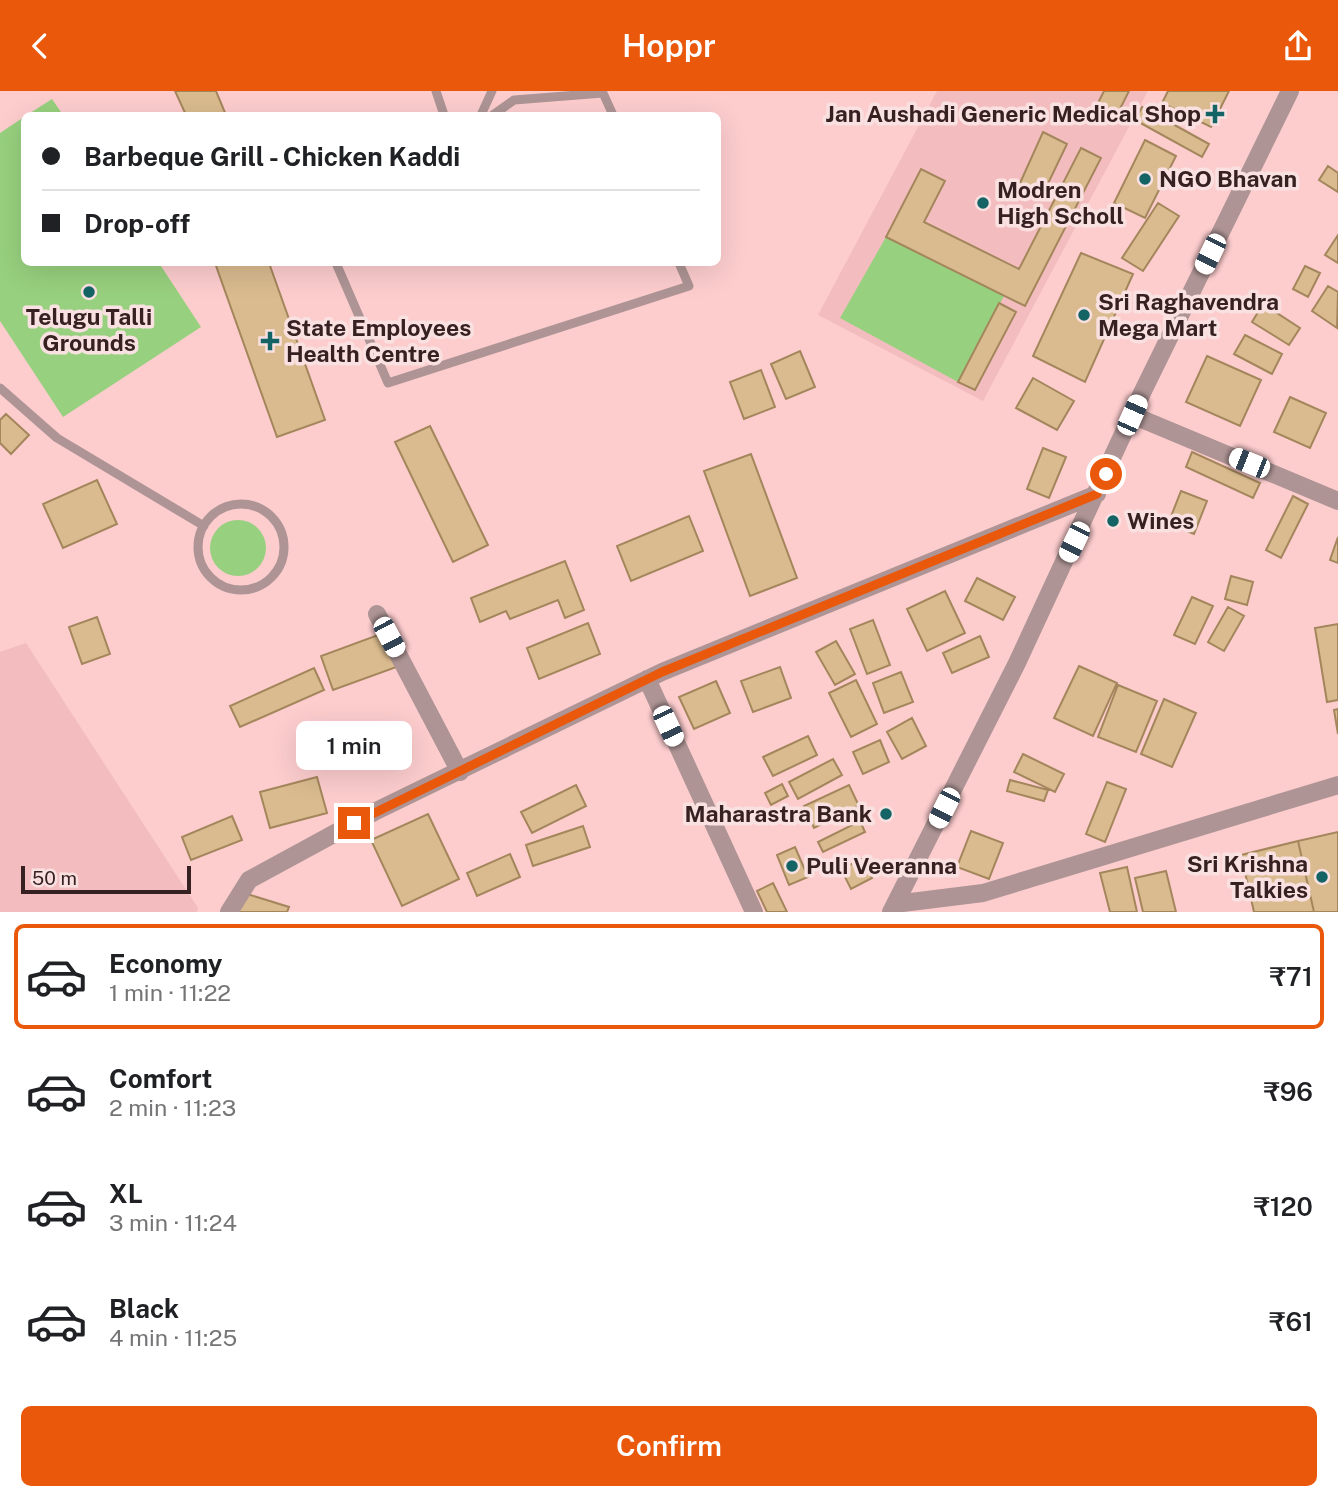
<!DOCTYPE html>
<meta charset="utf-8">
<style>
:root{--surface:#fff;--page:#f2f2f2;--text:#202124;--muted:#757577;--line:#e0e0e0;--accent:#ea580c}
body{margin:0;font-family:"Public Sans",sans-serif;background:var(--page);color:var(--text);height:100vh;display:flex;flex-direction:column;font-size:26px;white-space:nowrap}
*{box-sizing:border-box;margin:0}
p{font-size:23px;color:var(--muted)}
.icon{flex:none;width:38px;height:38px;fill:none;stroke:currentColor;stroke-width:2;stroke-linecap:round;stroke-linejoin:round}
.map{position:relative;height:821px;overflow:hidden}
.side{display:flex;flex-direction:column;background:var(--surface);flex:1}
.side>*{flex:none}
.guide{position:absolute;left:21px;top:21px;width:700px;height:154px;border-radius:10px;box-shadow:0 7px 28px #0002;display:grid;align-content:center;height:154px;padding:0 21px;background:var(--surface)}
.scale{position:absolute;left:21px;bottom:18px;width:170px;box-sizing:border-box;padding-left:7px;border:4px solid #372022;border-top:0;font-size:19px;line-height:24px;white-space:nowrap;color:#372022;-webkit-text-stroke:5px #fae1e1;paint-order:stroke}
.end{position:absolute;width:32px;height:32px;margin:-16px;border:9px solid #ea580c;background:#fff;box-shadow:0 0 0 4px #fff}
.from{border-radius:50%}
.bubble{position:absolute;height:49px;border-radius:10px;background:var(--surface);box-shadow:0 7px 28px #0002;font-size:23px;font-weight:600;line-height:49px;text-align:center}
.car{position:absolute;width:21px;height:42px;margin:-21px -10px;border-radius:9px;box-shadow:0 0 5px 2px #0007;background:linear-gradient(#fff 24%,#345 0 40%,#fff 0 76%,#345 0 86%,#fff 0)}
.guide b{display:flex;align-items:center;gap:24px;height:66px;font-size:26px}
.guide b+b{border-top:2px solid var(--line)}
.guide i{width:18px;height:18px;background:var(--text)}
ul{padding:12px 0 0;list-style:none}
li{display:flex;align-items:center;gap:21px;height:105px;margin:0 14px 10px;padding:0 7px;border:4px solid transparent;border-radius:10px}
li div{flex:1}
li b{display:block;font-size:26px}
li em{font-style:normal;font-weight:600}
li.current{border-color:var(--accent)}
li>.icon{width:63px;height:63px;stroke-width:1.5}
.button{display:flex;gap:14px;margin-top:auto;padding:14px 21px}
.button a{flex:1;height:80px;border-radius:10px;background:var(--accent);color:#fff;font-size:28px;font-weight:600;line-height:80px;text-align:center}
header{display:flex;justify-content:space-between;align-items:center;height:91px;padding:0 21px;background:var(--accent);color:#fff;font-size:32px;font-weight:600}
.map>svg:first-child{display:block}
.built{fill:#f3bdbf}
.green{fill:#97d07e}
.building{fill:#dabb8f;stroke:#a4865c;stroke-width:2}
.lines{fill:none;stroke-linecap:round;stroke-linejoin:round}
.lane{stroke:#ae9495;stroke-width:9}
.street{stroke:#ae9495;stroke-width:18}
.route{stroke:#ea580c;stroke-width:9}
.poi-dot{fill:#146465;stroke:#fae1e1;stroke-width:2.5}
.labels{text-anchor:middle;stroke-width:7;stroke-linejoin:round;paint-order:stroke}
.poi-label{font-size:23px;font-weight:bold;fill:#372022;stroke:#fae1e1;text-anchor:start}
</style>
<header><svg class="icon" aria-label="back" viewBox="0 0 24 24"><path d="M15 5l-7 7 7 7"/></svg>Hoppr<svg class="icon" aria-label="share" viewBox="0 0 24 24"><path d="M12 15V3M7 8l5-5 5 5M5 13v7h14v-7"/></svg></header>
<div class="map">
<svg width="1338" height="821" viewBox="0 0 1338 821">
<rect width="100%" height="100%" fill="#fdcdce"/>
<path class="built" d="M937,0H1148L983,310L818,224Z
M26,552L198,817L197,821H0V561Z"/>
<path class="green" d="M52,8L63,24H27Z
M24,26V172H159L201,236L63,326L0,230V42Z
M886,146L1004,205L958,291L840,227Z
M210 457a28 28 0 1 1 56 0a28 28 0 1 1-56 0Z"/>
<path class="building" d="M175,0H216L226,24H186Z
M1104,0H1129L1118,22L1098,12Z
M1168,0H1229L1211,36L1162,12Z
M1142,16L1209,53L1202,66L1135,29Z
M1043,41L1067,53L1043,103L1020,92Z
M1145,49L1176,65L1145,127L1114,112Z
M1081,57L1101,67L1025,215L886,146L921,78L945,90L924,131L1019,178Z
M1328,75L1338,82V101L1319,89Z
M1158,112L1179,125L1143,180L1122,167Z
M1338,144V172L1325,164Z
M1081,162L1133,183L1085,291L1033,265Z
M215,172H269L325,329L277,346Z
M1305,175L1320,182L1308,206L1293,198Z
M1328,195L1338,201L1337,237L1312,220Z
M999,212L1016,221L975,299L958,291Z
M1263,213L1300,237L1289,254L1252,231Z
M1245,244L1282,263L1272,283L1234,263Z
M800,260L815,296L786,308L771,273Z
M1207,265L1261,289L1240,335L1186,311Z
M761,279L775,316L744,328L730,291Z
M1033,287L1074,310L1057,339L1016,317Z
M1290,306L1326,322L1310,357L1274,341Z
M6,323L29,344L11,363L0,352V329Z
M430,335L488,454L453,471L395,351Z
M1043,357L1066,366L1049,407L1027,398Z
M1192,361L1260,392L1253,407L1186,376Z
M751,363L797,487L750,505L704,380Z
M97,389L117,433L63,457L43,413Z
M1181,400L1207,410L1194,443L1168,433Z
M1293,405L1308,413L1281,467L1266,459Z
M689,425L703,460L631,490L617,455Z
M1338,446V472L1330,469Z
M565,470L584,519L565,527L558,509L510,528L506,520L480,531L471,507Z
M1231,485L1253,491L1247,514L1225,508Z
M977,487L1015,506L1003,529L965,510Z
M945,500L965,542L927,560L907,518Z
M1192,506L1213,515L1195,553L1174,544Z
M1228,516L1244,525L1224,560L1208,551Z
M97,526L110,563L82,573L69,536Z
M873,529L890,574L867,583L850,538Z
M588,532L600,563L539,588L527,557Z
M1338,533V609L1327,611L1315,537Z
M389,540L402,574L333,599L321,565Z
M980,545L989,566L952,582L943,562Z
M836,550L855,583L835,594L816,561Z
M1079,575L1117,592L1093,645L1054,627Z
M780,576L791,607L753,621L741,590Z
M314,577L324,599L240,636L230,615Z
M901,581L913,611L884,622L873,592Z
M856,589L877,633L851,646L829,602Z
M716,590L730,622L694,638L679,606Z
M1118,594L1157,610L1136,661L1098,646Z
M1164,608L1196,622L1172,676L1141,663Z
M1338,618V643L1334,619Z
M912,627L926,655L902,668L887,641Z
M808,645L817,664L773,685L763,666Z
M880,649L889,671L863,683L853,661Z
M1023,663L1064,683L1055,701L1014,681Z
M833,668L842,684L798,708L789,691Z
M317,686L327,722L270,737L260,701Z
M1010,689L1048,699L1044,710L1007,700Z
M1107,691L1126,698L1105,751L1086,743Z
M782,693L788,705L771,714L765,702Z
M576,694L586,715L532,742L521,721Z
M849,694L859,715L814,737L804,715Z
M428,723L459,788L402,815L371,749Z
M232,725L242,749L191,769L182,746Z
M860,730L865,741L823,761L818,751Z
M583,735L590,756L533,775L526,754Z
M971,740L1003,752L989,788L957,776Z
M1338,741V821H1314L1298,750Z
M1298,750L1314,821H1254L1241,764Z
M795,756L808,786L789,794L777,764Z
M510,763L520,786L477,805L467,782Z
M862,768L872,787L851,798L841,778Z
M1127,776L1137,821H1110L1100,782Z
M1166,780L1176,821H1143L1135,787Z
M773,792L787,821H767L757,800Z
M244,802L289,816L287,821H238Z"/>
<g class="lines">
<path class="lane" d="M436,0L444,24
M481,24L492,0
M493,24L514,9L603,2L613,24
M336,172L388,292L689,195L679,172
M0,297L57,347L204,435
M198 456a43 43 0 1 1 86 0a43 43 0 1 1-86 0Z"/>
<path class="street" d="M1132,324L1338,410
M377,523L460,681
M647,588L754,821
M895,813L983,802L1338,694
M229,821L249,789L374,721L662,581L1097,403
M891,821L1017,572L1142,302L1290,0"/>
</g>
<g class="lines">
<path class="route" d="M354,732L662,581L1097,403L1106,383"/>
</g>
<g class="poi-dot">
<path d="M1211.5 12.5h7v7h7v7h-7v7h-7v-7h-7v-7h7z"/>
<circle cx="1145" cy="88" r="7"/>
<circle cx="983" cy="112" r="7"/>
<circle cx="89" cy="201" r="7"/>
<circle cx="1084" cy="224" r="7"/>
<path d="M266.5 239.5h7v7h7v7h-7v7h-7v-7h-7v-7h7z"/>
<circle cx="1113" cy="430" r="7"/>
<circle cx="886" cy="723" r="7"/>
<circle cx="792" cy="775" r="7"/>
<circle cx="1322" cy="786" r="7"/>
</g>
<g class="labels">
<g class="poi-label">
<text x="1201" y="31" text-anchor="end">Jan Aushadi Generic Medical Shop</text>
<text x="1159" y="96">NGO Bhavan</text>
<text x="997" y="107">Modren<tspan x="997" dy="26">High Scholl</tspan></text>
<text x="1098" y="219">Sri Raghavendra<tspan x="1098" dy="26">Mega Mart</tspan></text>
<text x="89" y="234" text-anchor="middle">Telugu Talli<tspan x="89" dy="26">Grounds</tspan></text>
<text x="286" y="245">State Employees<tspan x="286" dy="26">Health Centre</tspan></text>
<text x="1127" y="438">Wines</text>
<text x="872" y="731" text-anchor="end">Maharastra Bank</text>
<text x="1308" y="781" text-anchor="end">Sri Krishna<tspan x="1308" dy="26">Talkies</tspan></text>
<text x="806" y="783">Puli Veeranna</text>
</g>
</g>
</svg>
<div class="scale">50 m</div>
<i class="end from" style="left:1106px;top:383px"></i>
<i class="end" style="left:354px;top:732px"></i>
<div class="bubble" style="left:296px;top:630px;width:116px">1 min</div>
<i class="car" style="left:1210px;top:163px;rotate:206deg"></i>
<i class="car" style="left:1132px;top:324px;rotate:24deg"></i>
<i class="car" style="left:1249px;top:372px;rotate:292deg"></i>
<i class="car" style="left:1074px;top:451px;rotate:206deg"></i>
<i class="car" style="left:389px;top:546px;rotate:152deg"></i>
<i class="car" style="left:668px;top:635px;rotate:155deg"></i>
<i class="car" style="left:944px;top:717px;rotate:207deg"></i>
<div class="guide">
<b><i class="from"></i>Barbeque Grill - Chicken Kaddi</b>
<b><i></i>Drop-off</b>
</div>
</div>
<section class="side">
<ul>
<li class="current"><svg class="icon" aria-label="car" viewBox="0 0 24 24"><path d="M5 17H2v-5l4-1 3-4h7l3 4 3 1v5h-3M9 17h6M6 11h13"/><circle cx="7" cy="17" r="2"/><circle cx="17" cy="17" r="2"/></svg><div><b>Economy</b><p>1 min · 11:22</p></div><em>₹71</em></li>
<li><svg class="icon" aria-label="car" viewBox="0 0 24 24"><path d="M5 17H2v-5l4-1 3-4h7l3 4 3 1v5h-3M9 17h6M6 11h13"/><circle cx="7" cy="17" r="2"/><circle cx="17" cy="17" r="2"/></svg><div><b>Comfort</b><p>2 min · 11:23</p></div><em>₹96</em></li>
<li><svg class="icon" aria-label="car" viewBox="0 0 24 24"><path d="M5 17H2v-5l4-1 3-4h7l3 4 3 1v5h-3M9 17h6M6 11h13"/><circle cx="7" cy="17" r="2"/><circle cx="17" cy="17" r="2"/></svg><div><b>XL</b><p>3 min · 11:24</p></div><em>₹120</em></li>
<li><svg class="icon" aria-label="car" viewBox="0 0 24 24"><path d="M5 17H2v-5l4-1 3-4h7l3 4 3 1v5h-3M9 17h6M6 11h13"/><circle cx="7" cy="17" r="2"/><circle cx="17" cy="17" r="2"/></svg><div><b>Black</b><p>4 min · 11:25</p></div><em>₹61</em></li>
</ul>
<div class="button"><a>Confirm</a></div>
</section>
